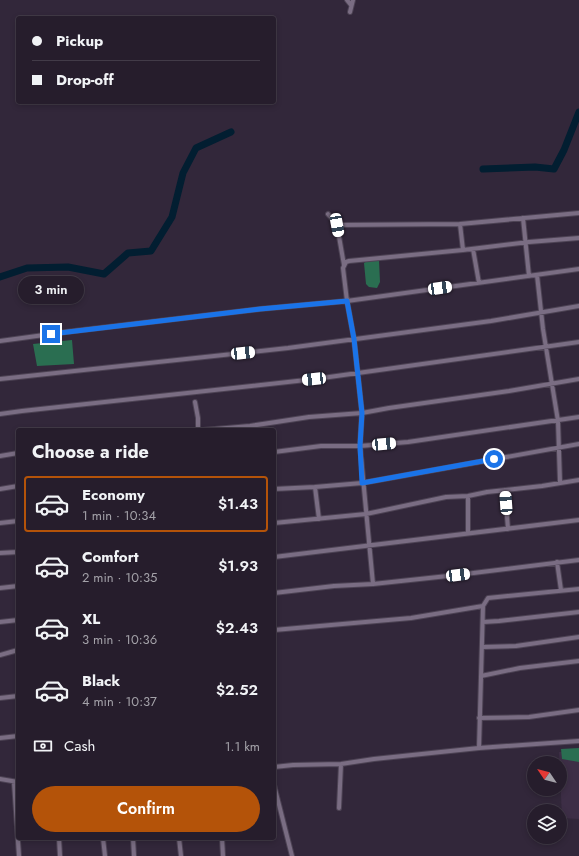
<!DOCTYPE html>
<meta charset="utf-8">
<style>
:root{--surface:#261d2c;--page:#322a38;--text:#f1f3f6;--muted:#a4a2a9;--line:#423b48;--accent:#b45309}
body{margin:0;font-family:Jost,sans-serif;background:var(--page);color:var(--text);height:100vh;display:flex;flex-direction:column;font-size:15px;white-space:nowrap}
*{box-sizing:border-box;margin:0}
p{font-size:13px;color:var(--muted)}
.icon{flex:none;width:22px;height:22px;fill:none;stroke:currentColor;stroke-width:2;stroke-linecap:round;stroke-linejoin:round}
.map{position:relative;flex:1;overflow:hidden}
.drawer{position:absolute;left:16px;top:428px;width:260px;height:412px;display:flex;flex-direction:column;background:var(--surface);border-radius:4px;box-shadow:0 2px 6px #0003,0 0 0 1px var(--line)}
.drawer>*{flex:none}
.banner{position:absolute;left:16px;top:16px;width:260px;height:88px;border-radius:4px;box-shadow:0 2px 6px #0003,0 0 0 1px var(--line);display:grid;align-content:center;height:88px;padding:0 16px;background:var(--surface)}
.needle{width:26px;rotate:305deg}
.buttons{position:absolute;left:527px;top:756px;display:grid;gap:8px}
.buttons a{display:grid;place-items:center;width:40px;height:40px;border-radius:50%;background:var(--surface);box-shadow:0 2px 6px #0003,0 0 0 1px var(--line);font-size:20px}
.end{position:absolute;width:18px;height:18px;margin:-9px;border:5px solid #1a73e8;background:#fff;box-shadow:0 0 0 2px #fff}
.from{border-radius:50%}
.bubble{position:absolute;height:28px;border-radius:14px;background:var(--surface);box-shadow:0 2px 6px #0003,0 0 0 1px var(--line);font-size:13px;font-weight:600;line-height:28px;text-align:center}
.car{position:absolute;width:12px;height:24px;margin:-12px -6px;border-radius:5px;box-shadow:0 0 3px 1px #0007;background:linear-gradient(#fff 24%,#345 0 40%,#fff 0 76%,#345 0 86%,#fff 0)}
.banner b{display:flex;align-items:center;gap:14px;height:38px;font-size:15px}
.banner b+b{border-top:1px solid var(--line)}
.banner i{width:10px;height:10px;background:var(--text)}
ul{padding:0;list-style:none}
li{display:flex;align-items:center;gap:12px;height:56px;margin:0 8px 6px;padding:0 8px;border:2px solid transparent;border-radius:4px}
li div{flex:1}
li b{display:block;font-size:15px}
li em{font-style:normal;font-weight:600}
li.active{border-color:var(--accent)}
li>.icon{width:36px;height:36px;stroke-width:1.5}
h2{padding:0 16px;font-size:18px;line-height:48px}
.pay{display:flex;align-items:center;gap:10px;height:44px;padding:0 16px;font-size:15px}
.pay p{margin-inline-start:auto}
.action{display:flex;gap:8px;margin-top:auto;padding:8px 16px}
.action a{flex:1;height:46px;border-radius:24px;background:var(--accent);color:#fff;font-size:16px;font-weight:600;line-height:46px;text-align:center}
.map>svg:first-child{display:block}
.built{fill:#3d2e46}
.forest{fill:#2a6e51}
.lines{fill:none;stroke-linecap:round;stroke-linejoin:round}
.river{stroke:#021e31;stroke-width:7}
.minor-casing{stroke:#4d4354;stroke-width:6}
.minor{stroke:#7a6d83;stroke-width:4}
.route{stroke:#1a73e8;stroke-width:5}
</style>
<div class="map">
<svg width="579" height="856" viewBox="0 0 579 856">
<rect width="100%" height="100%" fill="#32273a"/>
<path class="built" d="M579,751V819L562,818L559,752Z"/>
<path class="forest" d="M379,260L380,282L377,288L369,287L366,284L364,263L367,261Z
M72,340L74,364L37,366L33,344Z
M579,748V762L562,759L561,749Z"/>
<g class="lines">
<path class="river" d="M483,169L535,167L554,169L564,150L579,112
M0,277L27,268L68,267L104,274L128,253L151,251L172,217L183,173L196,148L231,132"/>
<g class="minor-casing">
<path id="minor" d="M347,0L351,5
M350,12L353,0
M328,214L337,225L344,265
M523,218L529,276
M337,225L460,224
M473,249L479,283
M463,250L460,224L579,213
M537,275L543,329L558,421L560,482
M0,341L66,332L260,309L347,301L343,268L346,262L349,261L463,250L529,242L579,238
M0,379L288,348L491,321L579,306
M195,402L198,418V430
M0,414L22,411L315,379L579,342
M203,430L250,426L309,417L362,413L389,408L509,391L579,379
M274,452L321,446H360L408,442L579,417
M0,456L18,453
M315,487L319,519
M0,489L18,486
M274,489L315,487L362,483L579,444
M505,490L508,529
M0,523L18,521
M274,523L366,514L446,497L468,496L487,492L542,486L579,480
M468,533V496
M0,553L18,552
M274,557L579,520
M557,562L561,590
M373,584L360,446L362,413L354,339L347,301L579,269
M0,588L18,586
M274,593L334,586L373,584L457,575L579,560
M0,622L18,620
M483,622L499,621L579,612
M274,630L411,618L483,606L488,598L579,589
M483,647L516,646L579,637
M0,655L18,650
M481,676L520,668L579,661
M0,698L18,696
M479,718L529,717L579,710
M0,738L18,736
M479,748L483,606
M274,767L293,765L341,764L374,759L479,748L579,741
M0,779L18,782
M14,782L19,856
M274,785L292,856
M339,808L341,764
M59,838L60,856
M103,838L105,856
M133,838L134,856
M179,838L181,856
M222,838L223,856"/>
</g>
<use href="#minor" class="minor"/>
</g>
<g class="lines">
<path class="route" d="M51,334L260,309L347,301L354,339L362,413L360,446L362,483L494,459"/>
</g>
</svg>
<div class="buttons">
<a><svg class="needle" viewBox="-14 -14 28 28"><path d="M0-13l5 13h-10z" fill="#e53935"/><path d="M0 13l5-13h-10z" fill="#a4a2a9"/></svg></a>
<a><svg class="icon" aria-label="layers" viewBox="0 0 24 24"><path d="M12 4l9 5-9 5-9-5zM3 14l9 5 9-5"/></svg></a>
</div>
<i class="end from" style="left:494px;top:459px"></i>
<i class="end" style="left:51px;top:334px"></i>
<div class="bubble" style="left:18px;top:276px;width:66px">3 min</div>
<i class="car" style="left:337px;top:225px;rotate:170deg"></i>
<i class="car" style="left:440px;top:288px;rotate:82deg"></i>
<i class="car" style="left:243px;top:353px;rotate:84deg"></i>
<i class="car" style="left:314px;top:379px;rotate:264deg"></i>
<i class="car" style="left:384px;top:444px;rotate:85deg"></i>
<i class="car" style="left:506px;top:503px;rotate:356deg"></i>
<i class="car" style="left:458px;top:575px;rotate:83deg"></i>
<div class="banner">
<b><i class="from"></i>Pickup</b>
<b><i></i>Drop-off</b>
</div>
<section class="drawer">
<h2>Choose a ride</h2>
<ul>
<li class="active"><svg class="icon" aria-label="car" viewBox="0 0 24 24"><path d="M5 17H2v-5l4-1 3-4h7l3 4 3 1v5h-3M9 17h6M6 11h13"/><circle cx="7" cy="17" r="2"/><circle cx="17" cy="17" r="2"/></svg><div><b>Economy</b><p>1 min · 10:34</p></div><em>$1.43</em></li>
<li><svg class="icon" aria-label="car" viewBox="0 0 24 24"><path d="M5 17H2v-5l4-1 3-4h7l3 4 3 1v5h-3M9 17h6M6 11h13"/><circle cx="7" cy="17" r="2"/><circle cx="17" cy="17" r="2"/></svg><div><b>Comfort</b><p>2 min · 10:35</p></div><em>$1.93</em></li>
<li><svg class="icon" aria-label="car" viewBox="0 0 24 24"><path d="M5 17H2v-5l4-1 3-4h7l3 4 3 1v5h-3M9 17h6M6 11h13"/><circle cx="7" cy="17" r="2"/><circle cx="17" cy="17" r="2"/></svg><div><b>XL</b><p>3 min · 10:36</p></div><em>$2.43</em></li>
<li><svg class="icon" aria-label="car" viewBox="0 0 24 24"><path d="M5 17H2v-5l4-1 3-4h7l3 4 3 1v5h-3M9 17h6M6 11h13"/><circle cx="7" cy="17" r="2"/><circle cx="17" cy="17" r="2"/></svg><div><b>Black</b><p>4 min · 10:37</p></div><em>$2.52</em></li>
</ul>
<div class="pay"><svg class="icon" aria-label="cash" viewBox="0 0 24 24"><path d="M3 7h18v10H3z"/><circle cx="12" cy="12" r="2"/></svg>Cash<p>1.1 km</p></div>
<div class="action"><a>Confirm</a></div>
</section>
</div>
